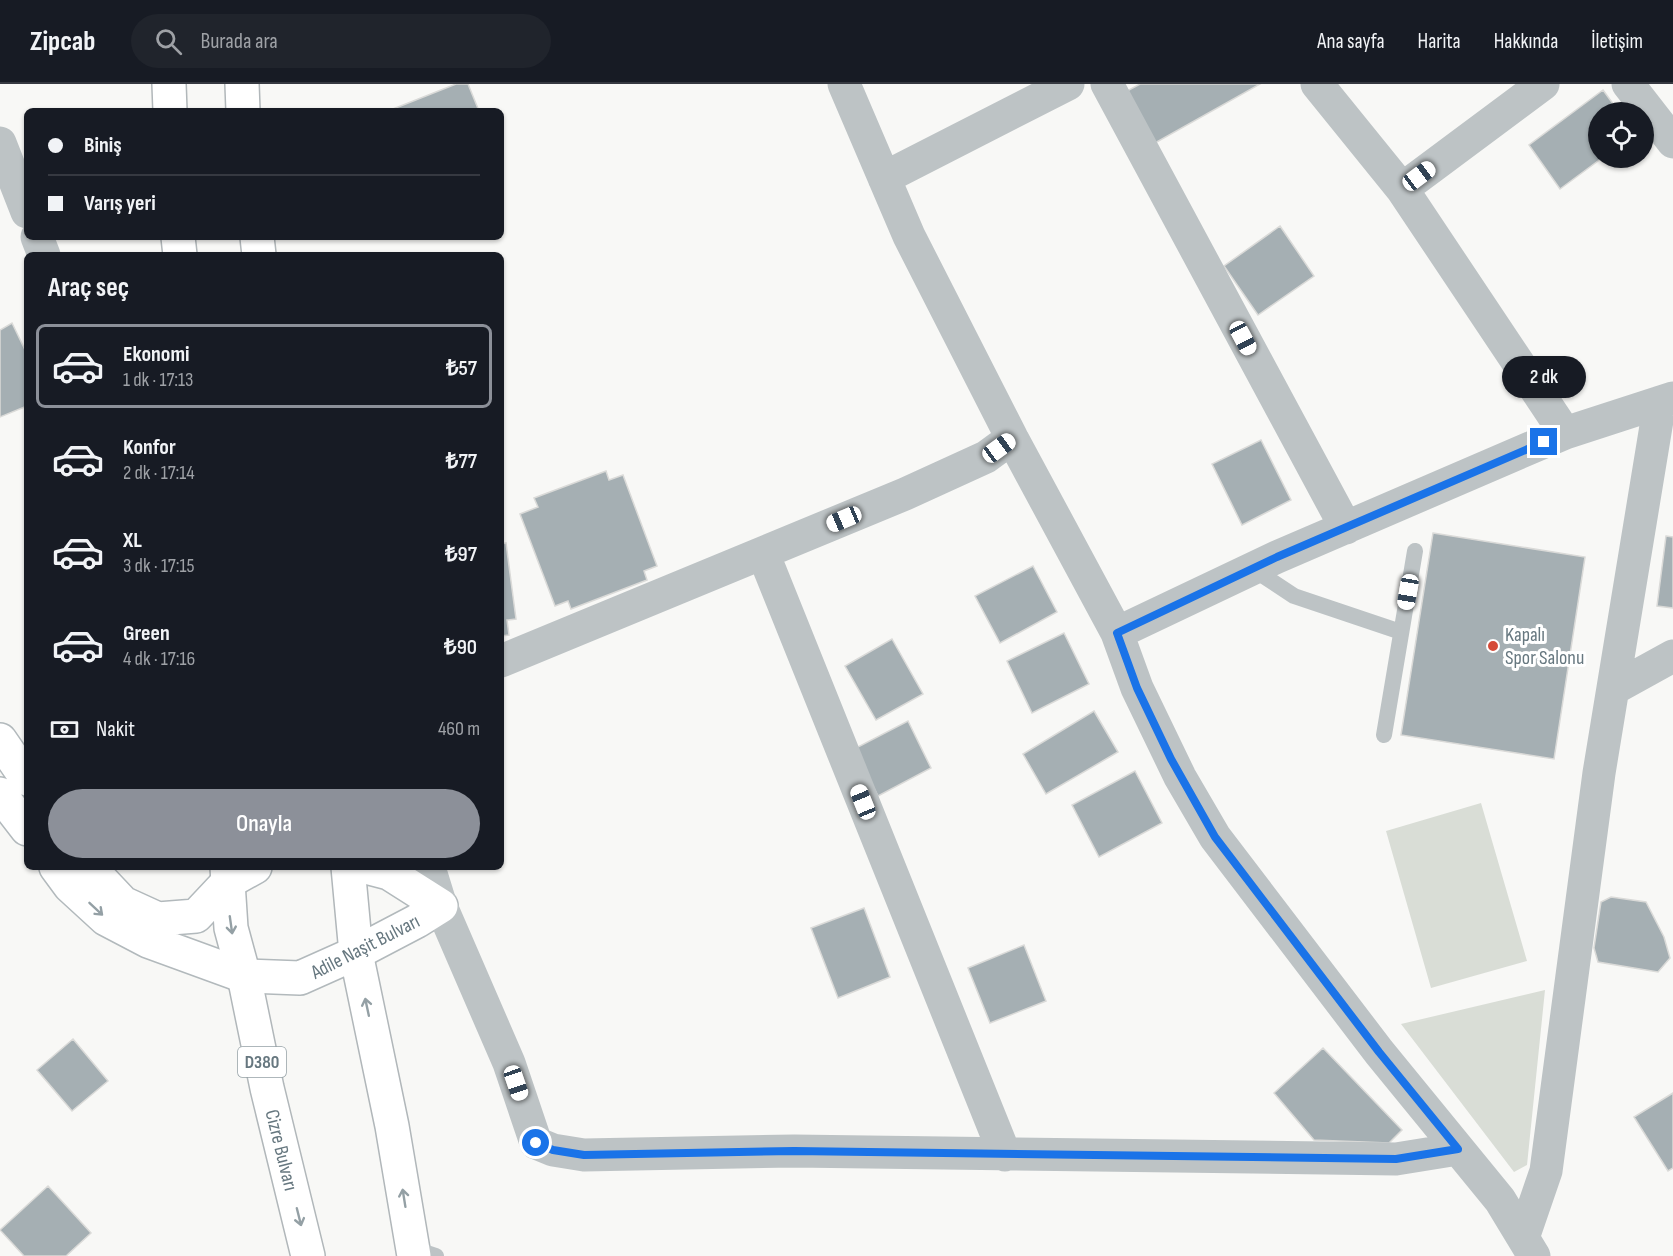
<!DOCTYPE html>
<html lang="tr">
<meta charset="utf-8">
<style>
:root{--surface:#171b24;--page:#20242c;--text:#f1f3f6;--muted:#9ea1a6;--line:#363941;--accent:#8c9099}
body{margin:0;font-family:"Sofia Sans Condensed",sans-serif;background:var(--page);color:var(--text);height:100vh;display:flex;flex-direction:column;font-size:22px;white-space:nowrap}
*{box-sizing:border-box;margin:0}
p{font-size:20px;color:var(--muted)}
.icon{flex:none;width:33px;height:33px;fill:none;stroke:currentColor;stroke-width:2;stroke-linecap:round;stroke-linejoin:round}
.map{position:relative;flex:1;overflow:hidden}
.drawer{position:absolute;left:24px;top:168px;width:480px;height:618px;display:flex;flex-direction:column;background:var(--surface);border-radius:9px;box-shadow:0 2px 4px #0004}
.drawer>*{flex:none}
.top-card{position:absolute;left:24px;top:24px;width:480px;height:132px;border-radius:9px;box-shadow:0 2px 4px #0004;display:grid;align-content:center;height:132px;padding:0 24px;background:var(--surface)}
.fabs{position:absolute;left:1588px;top:18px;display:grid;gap:12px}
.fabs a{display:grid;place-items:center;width:66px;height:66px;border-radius:50%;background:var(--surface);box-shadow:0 2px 4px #0004;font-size:30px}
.end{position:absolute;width:27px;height:27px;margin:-14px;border:8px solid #1a73e8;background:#fff;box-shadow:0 0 0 3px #fff}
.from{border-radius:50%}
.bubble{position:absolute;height:42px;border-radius:21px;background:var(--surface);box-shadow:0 2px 4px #0004;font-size:20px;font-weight:600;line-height:42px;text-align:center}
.car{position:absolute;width:18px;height:36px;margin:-18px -9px;border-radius:8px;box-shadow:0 0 4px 2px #0007;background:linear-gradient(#fff 24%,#345 0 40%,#fff 0 76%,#345 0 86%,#fff 0)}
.top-card b{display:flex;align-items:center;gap:21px;height:57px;font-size:22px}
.top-card b+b{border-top:2px solid var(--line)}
.top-card i{width:15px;height:15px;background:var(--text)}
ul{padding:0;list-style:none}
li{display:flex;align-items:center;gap:18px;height:84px;margin:0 12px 9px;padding:0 12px;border:3px solid transparent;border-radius:9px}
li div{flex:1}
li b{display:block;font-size:22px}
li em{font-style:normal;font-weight:600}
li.on{border-color:var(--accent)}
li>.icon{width:54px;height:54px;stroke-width:1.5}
h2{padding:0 24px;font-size:27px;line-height:72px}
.pay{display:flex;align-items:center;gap:15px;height:66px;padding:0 24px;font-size:22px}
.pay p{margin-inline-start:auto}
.button{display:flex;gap:12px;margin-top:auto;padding:12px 24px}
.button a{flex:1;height:69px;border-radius:36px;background:var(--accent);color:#fff;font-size:24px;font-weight:600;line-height:69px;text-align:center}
header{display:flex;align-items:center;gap:36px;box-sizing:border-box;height:84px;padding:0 30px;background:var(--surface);border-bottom:2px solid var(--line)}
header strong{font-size:28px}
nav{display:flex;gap:33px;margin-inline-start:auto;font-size:21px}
.search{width:420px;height:54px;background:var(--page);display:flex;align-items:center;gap:15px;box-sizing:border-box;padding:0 21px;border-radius:33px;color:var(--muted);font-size:22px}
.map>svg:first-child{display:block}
.green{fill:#d9ddd6}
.building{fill:#a5afb3;stroke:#dadad8;stroke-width:1.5}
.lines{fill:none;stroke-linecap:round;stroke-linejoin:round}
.secondary-casing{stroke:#b2b9bc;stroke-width:36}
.primary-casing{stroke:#b1b7ba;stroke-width:36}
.service{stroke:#bdc3c5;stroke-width:16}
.minor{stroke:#bdc3c5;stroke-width:33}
.tertiary{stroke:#bdc3c5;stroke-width:33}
.secondary{stroke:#fff;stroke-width:33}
.primary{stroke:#fff;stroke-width:33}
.oneway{stroke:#94a0a5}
.route{stroke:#1a73e8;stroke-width:8}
.poi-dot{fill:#d54b39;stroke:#fff;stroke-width:2}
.labels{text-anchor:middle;stroke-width:6;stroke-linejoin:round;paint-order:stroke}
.shield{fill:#fff;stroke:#94a0a5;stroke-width:1.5}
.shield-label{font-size:18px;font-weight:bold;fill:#66777f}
.poi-label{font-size:20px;fill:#66777f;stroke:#fff;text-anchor:start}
.street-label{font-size:20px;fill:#66777f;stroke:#fff}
</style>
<header>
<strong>Zipcab</strong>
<div class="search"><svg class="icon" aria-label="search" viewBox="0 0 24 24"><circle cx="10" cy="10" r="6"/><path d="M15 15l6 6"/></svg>Burada ara</div>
<nav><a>Ana sayfa</a><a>Harita</a><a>Hakkında</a><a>İletişim</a></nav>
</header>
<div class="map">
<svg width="1673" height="1172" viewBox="0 0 1673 1172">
<rect width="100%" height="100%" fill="#f8f8f6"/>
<path class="green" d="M1481,719L1527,877L1431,904L1386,747Z
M1545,906L1527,1081L1514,1088L1401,940Z"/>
<path class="building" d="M456,0H468L479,27H388Z
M1140,0H1260L1155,59L1127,7Z
M1603,6L1619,28H1599V74H1602L1560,105L1529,61Z
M1280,142L1314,192L1258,231L1224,182Z
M12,239L27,270V322L0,333V246Z
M1261,356L1291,416L1242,441L1212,380Z
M606,387L609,396L623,391L657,482L644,487L647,496L571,525L568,517L555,522L520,430L538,423L534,414Z
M1433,449L1585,473L1554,675L1401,651Z
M1666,452L1673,453V524L1657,522Z
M506,459L516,535L507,536L509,551L501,552V460Z
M1033,482L1057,528L1000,559L975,512Z
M1064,549L1089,600L1032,629L1007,577Z
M892,555L923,610L876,636L845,582Z
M1094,627L1118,668L1046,710L1023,670Z
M908,637L931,684L878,712L854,665Z
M1135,687L1162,739L1099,773L1072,721Z
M1611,813L1646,818L1664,853L1670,874L1658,888L1598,878L1594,864L1601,818Z
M864,824L890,893L838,914L811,844Z
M1024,861L1046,917L990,939L968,884Z
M73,955L108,997L72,1027L37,986Z
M1323,964L1402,1046L1389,1059L1314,1056L1274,1009Z
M1673,1009V1084L1668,1087L1634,1033Z
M48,1102L91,1149L66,1172H24L0,1146Z"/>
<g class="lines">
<g class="secondary-casing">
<path id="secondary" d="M0,656L27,695
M0,710L27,745
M56,783L70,802L106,835L148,857L244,892L300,894L356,869L417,837L441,822L389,789L366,783
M89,783L123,819L158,835L196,832L228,798L255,783"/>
</g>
<g class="primary-casing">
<path id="primary" d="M169,0L170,27
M242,0L243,27
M178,153L180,171
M257,153L259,171
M227,783L231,844L244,892L267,1004L308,1172
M348,783L356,869L392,1042L414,1172"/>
</g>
<path class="service" d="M1253,485L1294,512L1401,548
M1384,651L1415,467
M412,1164L436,1172"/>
<path class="minor" d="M844,0L909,152L1012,354L1117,549L1137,604L1180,693L1215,753L1379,968L1500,1116L1534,1172
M1107,0L1346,444
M1317,0L1402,105L1565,349
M1628,0L1673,58
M884,94L1068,0
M1402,105L1543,0
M763,469L1005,1071
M1117,549L1277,473L1565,349L1673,314
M501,577L905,410L986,373L1012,354
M1613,605L1673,572
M429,783L441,822L509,979L536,1059L553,1066L584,1071L794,1067L1396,1075L1458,1065
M1523,1154L1546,1087L1599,689L1660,318"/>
<path class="tertiary" d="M0,59L27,128
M37,153L44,171"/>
<use href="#secondary" class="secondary"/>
<use href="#primary" class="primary"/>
</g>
<defs><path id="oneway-shaft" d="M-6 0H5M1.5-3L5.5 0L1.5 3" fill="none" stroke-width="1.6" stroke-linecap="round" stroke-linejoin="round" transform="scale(1.5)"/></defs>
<g class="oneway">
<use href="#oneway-shaft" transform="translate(96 825) rotate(43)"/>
<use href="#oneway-shaft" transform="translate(231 841) rotate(82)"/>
<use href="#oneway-shaft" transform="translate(367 923) rotate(-102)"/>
<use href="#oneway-shaft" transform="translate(404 1114) rotate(-99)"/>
<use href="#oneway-shaft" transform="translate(299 1133) rotate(76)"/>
</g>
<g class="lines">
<path class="route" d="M536,1059L553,1066L584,1071L794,1067L1396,1075L1458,1065L1379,968L1215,753L1171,675L1137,604L1117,549L1277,473L1544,358"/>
</g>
<circle class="poi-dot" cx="1493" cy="562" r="6"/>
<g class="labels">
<rect class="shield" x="238" y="963" width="48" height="30" rx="4.5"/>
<g class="shield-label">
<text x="262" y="984">D380</text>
</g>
<g class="poi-label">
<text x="1505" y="557">Kapalı<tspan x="1505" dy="23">Spor Salonu</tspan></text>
</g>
<g class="street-label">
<text transform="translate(365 862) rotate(-27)" y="7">Adile Naşit Bulvarı</text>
<text transform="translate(282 1066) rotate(76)" y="7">Cizre Bulvarı</text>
</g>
</g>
</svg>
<div class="fabs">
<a><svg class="icon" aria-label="locate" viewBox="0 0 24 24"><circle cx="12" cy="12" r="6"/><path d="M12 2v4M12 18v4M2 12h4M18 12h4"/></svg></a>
</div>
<i class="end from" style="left:536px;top:1059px"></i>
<i class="end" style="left:1544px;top:358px"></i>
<div class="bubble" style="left:1502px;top:272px;width:84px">2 dk</div>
<i class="car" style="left:1419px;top:92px;rotate:53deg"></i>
<i class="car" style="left:1243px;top:254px;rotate:152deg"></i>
<i class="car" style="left:999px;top:364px;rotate:54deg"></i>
<i class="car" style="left:844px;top:435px;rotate:247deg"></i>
<i class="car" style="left:1408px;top:508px;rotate:190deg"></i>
<i class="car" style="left:863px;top:718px;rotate:338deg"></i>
<i class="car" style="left:516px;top:999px;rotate:161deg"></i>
<div class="top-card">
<b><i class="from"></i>Biniş</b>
<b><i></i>Varış yeri</b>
</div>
<section class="drawer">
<h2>Araç seç</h2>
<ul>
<li class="on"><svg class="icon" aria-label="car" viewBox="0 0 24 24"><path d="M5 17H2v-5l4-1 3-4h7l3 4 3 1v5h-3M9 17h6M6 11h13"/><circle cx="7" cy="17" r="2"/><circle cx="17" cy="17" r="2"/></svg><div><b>Ekonomi</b><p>1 dk · 17:13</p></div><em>₺57</em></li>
<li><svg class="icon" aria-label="car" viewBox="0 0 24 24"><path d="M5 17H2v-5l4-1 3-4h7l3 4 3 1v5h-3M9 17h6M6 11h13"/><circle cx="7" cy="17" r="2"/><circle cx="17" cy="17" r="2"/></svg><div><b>Konfor</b><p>2 dk · 17:14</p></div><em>₺77</em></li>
<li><svg class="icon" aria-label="car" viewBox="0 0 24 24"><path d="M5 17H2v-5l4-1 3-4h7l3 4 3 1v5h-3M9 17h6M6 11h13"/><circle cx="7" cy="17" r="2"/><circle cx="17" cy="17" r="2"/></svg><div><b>XL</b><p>3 dk · 17:15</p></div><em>₺97</em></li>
<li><svg class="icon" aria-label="car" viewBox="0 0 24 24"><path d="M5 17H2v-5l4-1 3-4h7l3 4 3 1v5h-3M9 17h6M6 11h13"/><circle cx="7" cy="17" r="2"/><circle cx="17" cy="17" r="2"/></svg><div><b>Green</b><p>4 dk · 17:16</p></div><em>₺90</em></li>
</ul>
<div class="pay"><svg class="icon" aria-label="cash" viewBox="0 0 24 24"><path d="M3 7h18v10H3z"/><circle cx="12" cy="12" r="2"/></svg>Nakit<p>460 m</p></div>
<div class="button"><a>Onayla</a></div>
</section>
</div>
